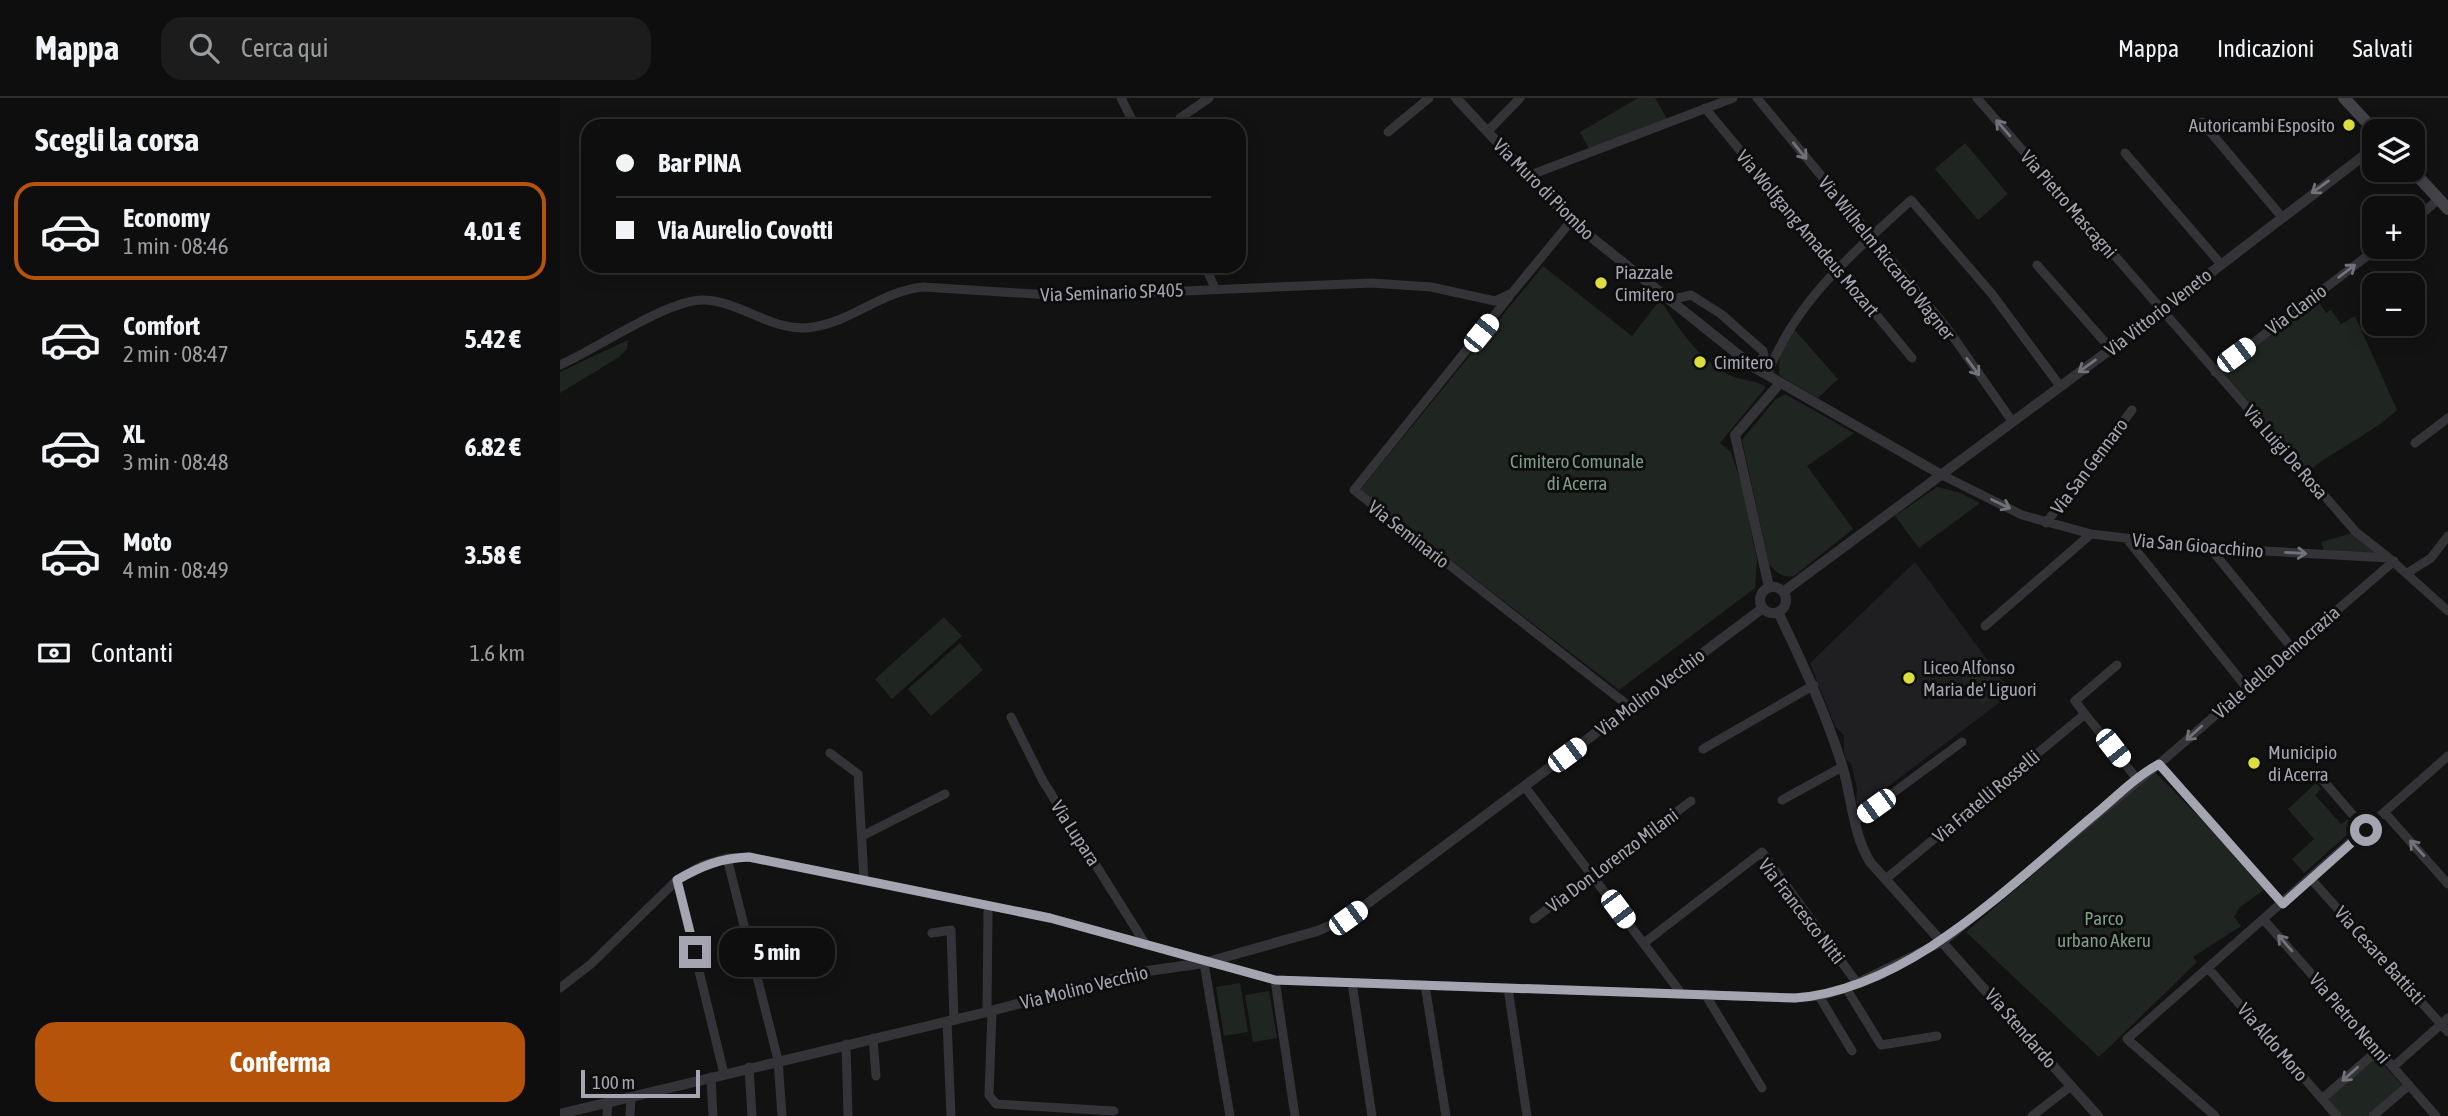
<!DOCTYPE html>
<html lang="it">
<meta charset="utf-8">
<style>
:root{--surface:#0e0e0e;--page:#1c1c1c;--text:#f1f3f6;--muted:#9b9c9e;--line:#2e2e2e;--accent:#b45309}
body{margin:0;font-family:"Asap Condensed",sans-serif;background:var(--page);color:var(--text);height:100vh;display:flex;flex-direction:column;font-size:26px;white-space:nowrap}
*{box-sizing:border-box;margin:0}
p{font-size:23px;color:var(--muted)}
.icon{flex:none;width:38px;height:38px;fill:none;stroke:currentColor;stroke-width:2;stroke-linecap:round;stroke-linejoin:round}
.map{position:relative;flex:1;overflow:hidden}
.panel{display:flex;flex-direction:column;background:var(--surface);width:560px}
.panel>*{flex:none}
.banner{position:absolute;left:21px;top:21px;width:665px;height:154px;border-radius:21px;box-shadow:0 4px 18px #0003,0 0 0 2px var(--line);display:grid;align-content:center;height:154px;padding:0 35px;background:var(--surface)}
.buttons{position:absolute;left:1802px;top:21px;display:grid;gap:14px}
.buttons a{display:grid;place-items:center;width:63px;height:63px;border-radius:14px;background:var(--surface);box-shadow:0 4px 18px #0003,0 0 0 2px var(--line);font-size:35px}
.scale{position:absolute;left:21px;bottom:18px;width:119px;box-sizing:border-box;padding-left:7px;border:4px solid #a5a5b2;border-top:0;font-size:19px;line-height:24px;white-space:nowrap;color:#a5a5b2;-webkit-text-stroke:5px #0d0d0e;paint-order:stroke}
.end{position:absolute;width:32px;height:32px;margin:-16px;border:9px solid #a5a5b2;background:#111;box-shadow:0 0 0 4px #111}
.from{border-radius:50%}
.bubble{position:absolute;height:49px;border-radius:21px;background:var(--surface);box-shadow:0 4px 18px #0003,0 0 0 2px var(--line);font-size:23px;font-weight:700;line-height:49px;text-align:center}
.car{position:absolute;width:21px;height:42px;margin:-21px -10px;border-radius:9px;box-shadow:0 0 5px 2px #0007;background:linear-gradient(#fff 24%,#345 0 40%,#fff 0 76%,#345 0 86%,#fff 0)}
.banner b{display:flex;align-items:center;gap:24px;height:66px;font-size:26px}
.banner b+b{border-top:2px solid var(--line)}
.banner i{width:18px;height:18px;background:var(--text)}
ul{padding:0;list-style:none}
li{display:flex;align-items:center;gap:21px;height:98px;margin:0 14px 10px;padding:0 21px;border:4px solid transparent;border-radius:21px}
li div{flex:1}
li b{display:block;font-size:26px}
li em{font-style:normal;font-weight:700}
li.selected{border-color:var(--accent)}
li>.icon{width:63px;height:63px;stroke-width:1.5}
h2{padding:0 35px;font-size:32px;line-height:84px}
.pay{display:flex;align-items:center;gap:18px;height:77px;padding:0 35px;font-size:26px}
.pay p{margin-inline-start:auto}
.action{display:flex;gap:14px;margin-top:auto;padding:14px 35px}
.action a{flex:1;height:80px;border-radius:21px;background:var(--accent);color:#fff;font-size:28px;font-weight:700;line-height:80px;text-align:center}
header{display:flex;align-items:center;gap:42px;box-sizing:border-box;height:98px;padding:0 35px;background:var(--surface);border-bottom:2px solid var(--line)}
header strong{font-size:33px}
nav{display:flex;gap:38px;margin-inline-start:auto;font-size:24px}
.search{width:490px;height:63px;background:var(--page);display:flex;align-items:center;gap:18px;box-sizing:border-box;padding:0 24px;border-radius:21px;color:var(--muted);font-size:26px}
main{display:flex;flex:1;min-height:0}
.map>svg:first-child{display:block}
.built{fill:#1f1e20}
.green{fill:#1f2622}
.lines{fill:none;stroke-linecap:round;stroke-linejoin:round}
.minor{stroke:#343338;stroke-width:9}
.tertiary{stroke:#343338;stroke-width:10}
.secondary{stroke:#424248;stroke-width:12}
.oneway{stroke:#72727b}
.route{stroke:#a5a5b2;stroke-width:9}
.poi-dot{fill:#dbde3f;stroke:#0d0d0e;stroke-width:2.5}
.labels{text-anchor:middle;stroke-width:6;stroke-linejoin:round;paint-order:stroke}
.poi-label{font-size:19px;fill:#a5a5b2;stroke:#0d0d0e;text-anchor:start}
.street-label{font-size:19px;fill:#a5a5b2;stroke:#0d0d0e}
.park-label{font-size:19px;fill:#7e9c8a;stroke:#0d0d0e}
</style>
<header>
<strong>Mappa</strong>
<div class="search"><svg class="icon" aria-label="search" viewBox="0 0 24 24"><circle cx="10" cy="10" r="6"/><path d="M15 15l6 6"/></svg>Cerca qui</div>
<nav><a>Mappa</a><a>Indicazioni</a><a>Salvati</a></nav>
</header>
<main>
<section class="panel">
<h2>Scegli la corsa</h2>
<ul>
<li class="selected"><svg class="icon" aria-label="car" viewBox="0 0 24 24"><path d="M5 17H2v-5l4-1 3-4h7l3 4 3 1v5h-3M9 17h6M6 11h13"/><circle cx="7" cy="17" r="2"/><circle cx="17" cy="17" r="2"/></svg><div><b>Economy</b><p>1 min · 08:46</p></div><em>4.01 €</em></li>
<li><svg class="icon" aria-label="car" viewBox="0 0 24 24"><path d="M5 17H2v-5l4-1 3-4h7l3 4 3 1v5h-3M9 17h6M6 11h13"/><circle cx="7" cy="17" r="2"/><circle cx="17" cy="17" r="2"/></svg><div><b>Comfort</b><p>2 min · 08:47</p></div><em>5.42 €</em></li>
<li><svg class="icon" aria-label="car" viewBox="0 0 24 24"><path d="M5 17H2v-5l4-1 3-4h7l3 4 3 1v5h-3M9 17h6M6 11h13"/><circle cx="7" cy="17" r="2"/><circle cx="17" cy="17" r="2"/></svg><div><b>XL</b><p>3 min · 08:48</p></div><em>6.82 €</em></li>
<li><svg class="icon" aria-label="car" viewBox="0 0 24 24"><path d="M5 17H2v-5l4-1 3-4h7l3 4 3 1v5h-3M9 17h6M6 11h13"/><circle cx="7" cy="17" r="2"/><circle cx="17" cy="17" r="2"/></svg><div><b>Moto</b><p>4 min · 08:49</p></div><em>3.58 €</em></li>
</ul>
<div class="pay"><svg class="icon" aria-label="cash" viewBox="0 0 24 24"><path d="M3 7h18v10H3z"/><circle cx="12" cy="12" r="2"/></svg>Contanti<p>1.6 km</p></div>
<div class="action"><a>Conferma</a></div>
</section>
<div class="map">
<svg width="1888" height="1018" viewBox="0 0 1888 1018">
<rect width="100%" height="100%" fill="#121213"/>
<path class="built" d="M1355,464L1452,595L1301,709L1296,705L1297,691L1291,665L1286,662L1284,655V637L1275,628L1250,565Z"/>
<path class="green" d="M1078,0H1095L1107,21L1029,51L1020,34Z
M1405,45L1448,96L1418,122L1375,71Z
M983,168L1072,238L1100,202C1119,230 1141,266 1174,279C1185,283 1196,282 1206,289L1160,345L1171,354L1182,388L1197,462L1195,490L1059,592L800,392Z
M1757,201L1766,215L1771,212L1781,226L1795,218L1837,312C1810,337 1777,350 1749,373L1662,274Z
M1232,229L1278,281L1258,300L1220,278C1216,258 1223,246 1232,229Z
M68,242L67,251L59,259L0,295V274Z
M1225,296L1294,335L1247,368L1293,431L1234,478C1222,480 1216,474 1209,466L1182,342L1215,302Z
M1377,389L1398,394L1420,405L1359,450L1335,418Z
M1796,434L1829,460L1765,456L1761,444Z
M384,519L402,538L332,601L315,581Z
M400,545L423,572L371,618L348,591Z
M1417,563L1440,594L1422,607L1399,577Z
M1594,673L1708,789L1680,809L1674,819L1681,828L1633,859L1637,864L1539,959L1406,834Z
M1756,685L1761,691L1755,697L1781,726L1788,721L1795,730L1744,775L1732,761L1754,741L1728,711Z
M680,885L688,934L664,938L656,889Z
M709,893L717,940L693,944L685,897Z
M1816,958L1842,987L1807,1018H1781L1767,1003Z"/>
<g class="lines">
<path class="minor" d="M561,0L575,28
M1197,0L1387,230L1452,323
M1417,0L1796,434L1829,460
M1145,10L1352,260
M620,20L649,0
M1642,24L1721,118
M828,34L869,0
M927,34L960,0
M1565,55L1660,165
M968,78L1173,0
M1853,123L1879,101
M1477,167L1551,251
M645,168L655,190
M949,199L794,392L1070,609
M1110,202L1131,197L1161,216L1203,253L1204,257L1195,270
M0,267C35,252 111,199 145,202C182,204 216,236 253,229C293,223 322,193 363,189L506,198L812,185L871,189L935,203L952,195L1011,123
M1655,274L1819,149
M1207,277C1237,200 1292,157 1351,102L1432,196L1500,288
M1855,345L1888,320
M1380,376L1462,417L1531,436L1650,450L1829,460L1888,513
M1486,425L1572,312
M1567,441L1686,589
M1650,450L1732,550
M1849,474L1871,460L1888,438
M1425,528L1531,436
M1525,616L1577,681
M451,619L483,683L586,847
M1143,651L1254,587
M270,655L298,676L304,782
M1599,666L1723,806
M1760,679L1806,732
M965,689L1121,895
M1222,702L1282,669
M1825,715L1888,786
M1295,723L1402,644
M302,738L385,696
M167,760L218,962L222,1018
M1327,780L1525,616L1515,603L1557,567
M1751,781L1888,934
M117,782L164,976
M974,821L1131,703
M1704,822L1876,1018
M372,835L391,832L394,922
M1084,845L1202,754L1297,885
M644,865L670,1018
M1648,870L1777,1018
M715,882L735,1018
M792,885L812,1018
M865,887L886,1018
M0,890L31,866L117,782L143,767L167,760L189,759L490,820L715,882L1235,900L1264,897L1286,890L1384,843L1599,666L1834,463
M948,890L967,1018
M1286,890L1321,947L1377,938
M1145,896L1202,990
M1259,898L1292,953
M432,913L429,997L436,1006L554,1013
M427,914L428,813
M387,923L391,1018
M313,940L316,978
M286,946L288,1018
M189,969L192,1018
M1833,969L1888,920
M151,979L153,1018
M1762,1001L1818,952
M47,1018L48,1004
M70,1018L71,999
M1472,1018L1511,988
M1655,1018L1567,941L1888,658
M1813,1018L1849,987"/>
<path class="tertiary" d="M896,0L1011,123L1195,270L1380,376
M1209,489L1175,337L1220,285
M1200 502a13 13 0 1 1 26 0a13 13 0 1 1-26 0Z
M1223,494L1551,251L1815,49
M1218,514C1242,564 1265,613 1282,667C1292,699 1292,734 1310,764L1538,1018
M0,1016L427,914L574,875L644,865L757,833L788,820L1203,510"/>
<path class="secondary" d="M1784,0L1815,33
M1852,72L1888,111"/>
</g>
<defs><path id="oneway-shaft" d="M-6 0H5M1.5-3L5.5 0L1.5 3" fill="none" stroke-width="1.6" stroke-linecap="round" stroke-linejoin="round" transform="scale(1.75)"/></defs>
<g class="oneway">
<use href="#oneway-shaft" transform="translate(1443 30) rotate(-131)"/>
<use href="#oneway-shaft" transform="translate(1240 53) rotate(51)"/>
<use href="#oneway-shaft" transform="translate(1760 89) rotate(144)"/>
<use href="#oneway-shaft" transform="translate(1787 173) rotate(-37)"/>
<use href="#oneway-shaft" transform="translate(1527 268) rotate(144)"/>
<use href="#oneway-shaft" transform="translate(1413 269) rotate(54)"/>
<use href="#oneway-shaft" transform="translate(1441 406) rotate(26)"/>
<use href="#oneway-shaft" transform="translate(1736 455) rotate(3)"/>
<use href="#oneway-shaft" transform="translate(1634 635) rotate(138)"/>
<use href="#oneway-shaft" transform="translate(1857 750) rotate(-132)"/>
<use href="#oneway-shaft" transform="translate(1725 845) rotate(-131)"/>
<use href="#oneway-shaft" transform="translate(1790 976) rotate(138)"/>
</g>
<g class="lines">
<path class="route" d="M135,854L117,782C141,768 161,760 189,759L490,820L715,882L1235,900C1349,891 1448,789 1532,719C1554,701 1575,679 1599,666L1723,806L1806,732"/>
</g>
<g class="poi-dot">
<circle cx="1789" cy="27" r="7"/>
<circle cx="1041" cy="185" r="7"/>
<circle cx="1140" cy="264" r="7"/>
<circle cx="1349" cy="580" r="7"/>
<circle cx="1694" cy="665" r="7"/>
</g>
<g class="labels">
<g class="poi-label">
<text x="1775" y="34" text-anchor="end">Autoricambi Esposito</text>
<text x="1055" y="181">Piazzale<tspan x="1055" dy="22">Cimitero</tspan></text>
<text x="1154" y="271">Cimitero</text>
<text x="1363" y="576">Liceo Alfonso<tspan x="1363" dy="22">Maria de' Liguori</tspan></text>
<text x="1708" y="661">Municipio<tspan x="1708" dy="22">di Acerra</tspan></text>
</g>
<g class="street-label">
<text transform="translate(984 91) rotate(45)" y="7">Via Muro di Piombo</text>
<text transform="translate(1509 106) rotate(49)" y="7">Via Pietro Mascagni</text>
<text transform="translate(1248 135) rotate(50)" y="7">Via Wolfgang Amadeus Mozart</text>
<text transform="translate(1327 160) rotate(51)" y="7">Via Wilhelm Riccardo Wagner</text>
<text transform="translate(552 194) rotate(-2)" y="7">Via Seminario SP405</text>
<text transform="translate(1736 211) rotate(-37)" y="7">Via Clanio</text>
<text transform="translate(1598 214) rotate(-38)" y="7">Via Vittorio Veneto</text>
<text transform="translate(1726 354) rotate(49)" y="7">Via Luigi De Rosa</text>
<text transform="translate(1529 368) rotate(-53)" y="7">Via San Gennaro</text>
<text transform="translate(849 436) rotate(38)" y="7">Via Seminario</text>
<text transform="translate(1638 447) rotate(5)" y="7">Via San Gioacchino</text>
<text transform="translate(1716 564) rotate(-41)" y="7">Viale della Democrazia</text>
<text transform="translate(1090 594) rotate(-37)" y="7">Via Molino Vecchio</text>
<text transform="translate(1426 698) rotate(-40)" y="7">Via Fratelli Rosselli</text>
<text transform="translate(516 735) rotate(57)" y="7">Via Lupara</text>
<text transform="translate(1052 762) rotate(-37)" y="7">Via Don Lorenzo Milani</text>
<text transform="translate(1242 813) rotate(52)" y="7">Via Francesco Nitti</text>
<text transform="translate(1820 857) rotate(48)" y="7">Via Cesare Battisti</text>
<text transform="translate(524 889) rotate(-14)" y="7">Via Molino Vecchio</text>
<text transform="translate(1790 920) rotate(49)" y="7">Via Pietro Nenni</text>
<text transform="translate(1461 930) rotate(49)" y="7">Via Stendardo</text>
<text transform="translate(1713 944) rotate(49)" y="7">Via Aldo Moro</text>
</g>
<g class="park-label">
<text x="1017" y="370">Cimitero Comunale<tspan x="1017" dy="22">di Acerra</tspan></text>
<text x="1544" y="827">Parco<tspan x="1544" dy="22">urbano Akeru</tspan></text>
</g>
</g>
</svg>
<div class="buttons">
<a><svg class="icon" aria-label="layers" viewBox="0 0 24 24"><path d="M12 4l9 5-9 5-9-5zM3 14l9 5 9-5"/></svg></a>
<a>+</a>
<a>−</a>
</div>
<div class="scale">100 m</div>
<i class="end from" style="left:1806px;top:732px"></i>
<i class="end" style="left:135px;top:854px"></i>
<div class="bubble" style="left:159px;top:830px;width:116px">5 min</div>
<i class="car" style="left:921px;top:235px;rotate:39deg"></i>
<i class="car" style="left:1676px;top:257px;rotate:53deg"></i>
<i class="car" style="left:1553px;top:650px;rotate:142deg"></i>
<i class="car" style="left:1007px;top:657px;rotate:53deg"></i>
<i class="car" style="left:1316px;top:708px;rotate:234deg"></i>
<i class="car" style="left:1058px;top:811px;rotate:143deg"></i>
<i class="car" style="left:788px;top:820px;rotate:54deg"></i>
<div class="banner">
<b><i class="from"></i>Bar PINA</b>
<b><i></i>Via Aurelio Covotti</b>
</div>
</div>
</main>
